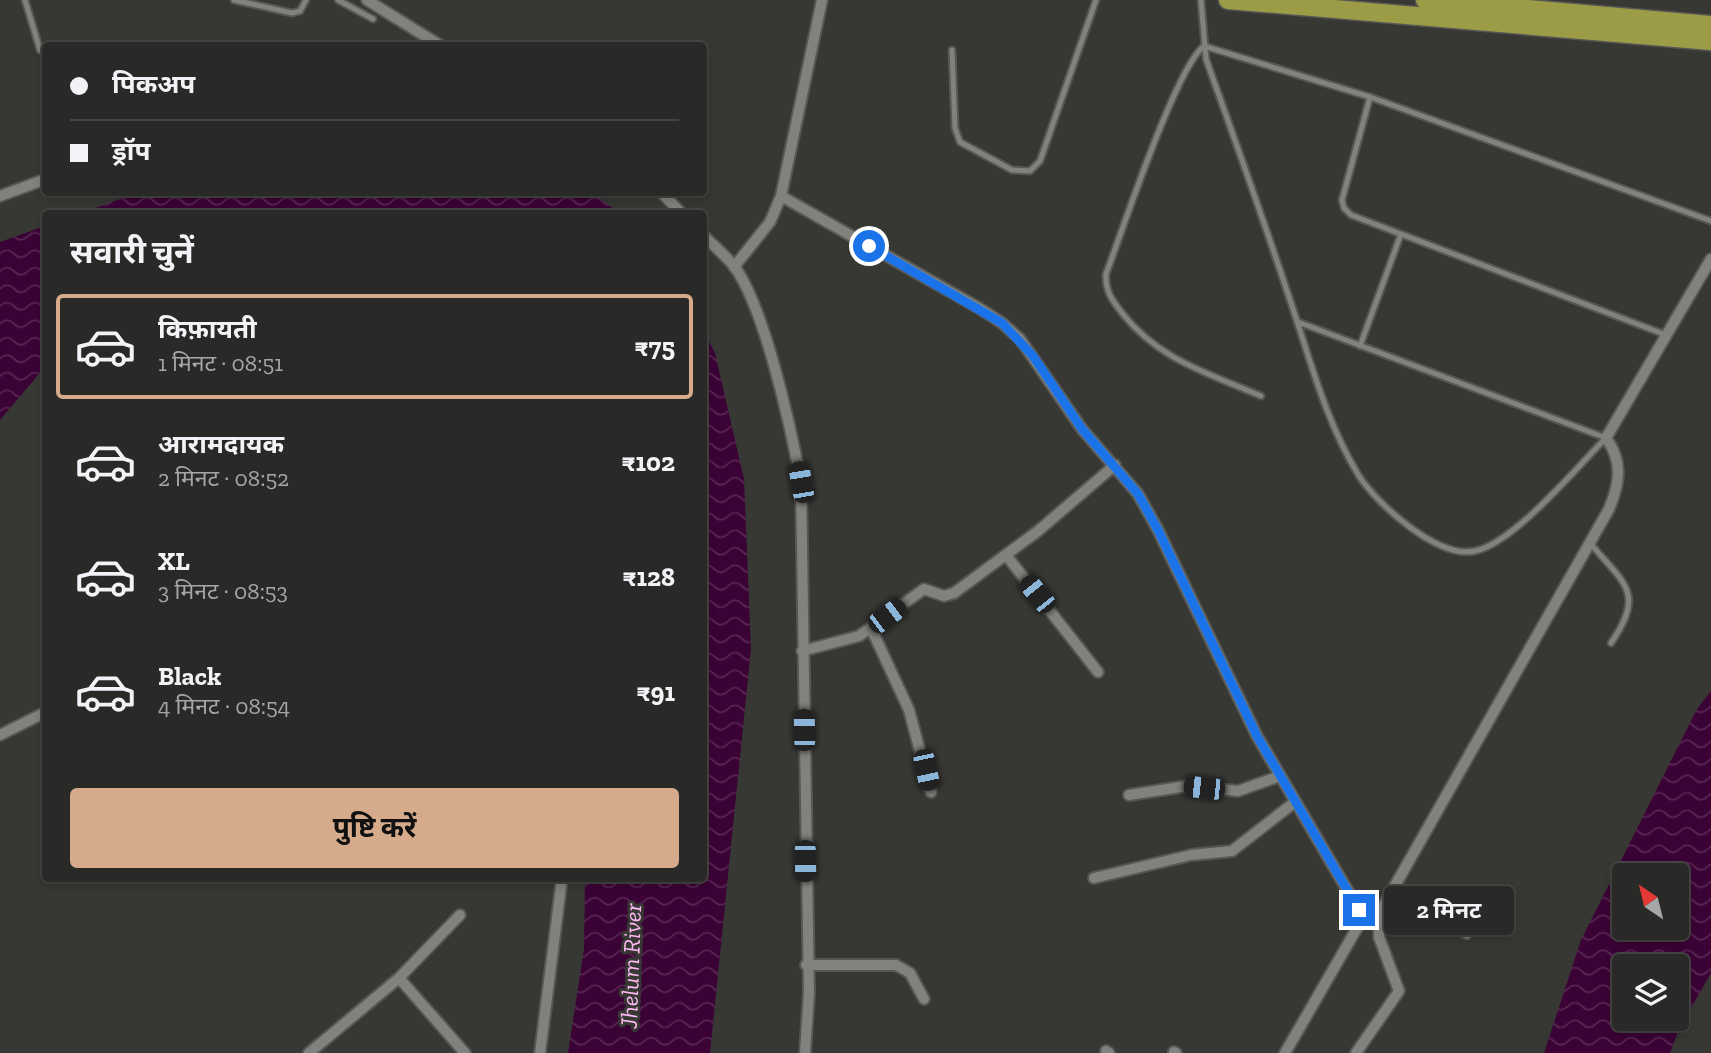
<!DOCTYPE html>
<html lang="hi">
<meta charset="utf-8">
<style>
:root{--surface:#292a27;--page:#31322f;--text:#f1f3f6;--muted:#a5a7a7;--line:#454644;--accent:#d6ab8b}
body{margin:0;font-family:"Zilla Slab","Noto Sans Devanagari",serif;background:var(--page);color:var(--text);height:100vh;display:flex;flex-direction:column;font-size:26px;white-space:nowrap}
*{box-sizing:border-box;margin:0}
p{font-size:23px;color:var(--muted)}
.icon{flex:none;width:38px;height:38px;fill:none;stroke:currentColor;stroke-width:2;stroke-linecap:round;stroke-linejoin:round}
.map{position:relative;flex:1;overflow:hidden}
.panel{position:absolute;left:42px;top:210px;width:665px;height:672px;display:flex;flex-direction:column;background:var(--surface);border-radius:7px;box-shadow:0 4px 10px #0003,0 0 0 2px var(--line)}
.panel>*{flex:none}
.banner{position:absolute;left:42px;top:42px;width:665px;height:154px;border-radius:7px;box-shadow:0 4px 10px #0003,0 0 0 2px var(--line);display:grid;align-content:center;height:154px;padding:0 28px;background:var(--surface)}
.needle{width:46px;rotate:325deg}
.buttons{position:absolute;left:1612px;top:863px;display:grid;gap:14px}
.buttons a{display:grid;place-items:center;width:77px;height:77px;border-radius:7px;background:var(--surface);box-shadow:0 4px 10px #0003,0 0 0 2px var(--line);font-size:35px}
.end{position:absolute;width:32px;height:32px;margin:-16px;border:9px solid #1a73e8;background:#fff;box-shadow:0 0 0 4px #fff}
.from{border-radius:50%}
.bubble{position:absolute;height:49px;border-radius:7px;background:var(--surface);box-shadow:0 4px 10px #0003,0 0 0 2px var(--line);font-size:23px;font-weight:700;line-height:49px;text-align:center}
.car{position:absolute;width:21px;height:42px;margin:-21px -10px;border-radius:9px;box-shadow:0 0 5px 2px #0007;background:linear-gradient(#222 24%,#8ab4d8 0 40%,#222 0 76%,#8ab4d8 0 86%,#222 0)}
.banner b{display:flex;align-items:center;gap:24px;height:66px;font-size:26px}
.banner b+b{border-top:2px solid var(--line)}
.banner i{width:18px;height:18px;background:var(--text)}
ul{padding:0;list-style:none}
li{display:flex;align-items:center;gap:21px;height:105px;margin:0 14px 10px;padding:0 14px;border:4px solid transparent;border-radius:7px}
li div{flex:1}
li b{display:block;font-size:26px}
li em{font-style:normal;font-weight:700}
li.selected{border-color:var(--accent)}
li>.icon{width:63px;height:63px;stroke-width:1.5}
h2{padding:0 28px;font-size:32px;line-height:84px}
.cta{display:flex;gap:14px;margin-top:auto;padding:14px 28px}
.cta a{flex:1;height:80px;border-radius:7px;background:var(--accent);color:#111;font-size:28px;font-weight:700;line-height:80px;text-align:center}
.map>svg:first-child{display:block}
.water{fill:url(#water-waves);fill-rule:evenodd}
.lines{fill:none;stroke-linecap:round;stroke-linejoin:round}
.service-casing{stroke:#565754;stroke-width:9}
.minor-casing{stroke:#565754;stroke-width:14}
.trunk-casing{stroke:#565754;stroke-width:21}
.service{stroke:#81827d;stroke-width:5}
.minor{stroke:#81827d;stroke-width:10}
.trunk{stroke:#9c9c46;stroke-width:18}
.route{stroke:#1a73e8;stroke-width:9}
.labels{text-anchor:middle;stroke-width:6;stroke-linejoin:round;paint-order:stroke}
.water-label{font-size:24px;font-style:italic;fill:#feb8f2;stroke:#373834}
</style>
<div class="map">
<svg width="1711" height="1053" viewBox="0 0 1711 1053">
<defs>
<pattern id="water-waves" width="16" height="10" patternUnits="userSpaceOnUse" patternTransform="scale(1.75)"><rect width="16" height="10" fill="#3b0236"/><path d="M0 5q4-4 8 0t8 0" fill="none" stroke="#572652"/></pattern>
</defs>
<rect width="100%" height="100%" fill="#373834"/>
<path class="water" d="M140,192H592L619,213H81Z
M45,226V367L0,420V242Z
M704,332L715,353L744,479L751,649L710,1053H568L584,949L585,879L704,878Z
M1711,691V973L1679,1029L1670,1053H1544L1581,940L1697,709ZM1624,875H1676V928H1624ZM1624,966H1676V1018H1624Z"/>
<g class="lines">
<g class="service-casing">
<path id="service" d="M25,0L40,50
M234,0L292,13L300,11L306,0
M338,0L373,19
M1201,0L1206,59C1234,137 1262,215 1288,294C1309,355 1325,421 1359,476C1378,505 1438,559 1475,551C1514,543 1576,468 1606,438L1298,322
M952,50L955,128L960,142L1012,170L1030,171L1040,161L1096,0
M1370,97L1342,200L1344,208L1351,215L1666,335
M1360,346L1401,234
M1261,396C1208,373 1159,360 1122,313C1112,300 1105,291 1106,274C1122,232 1176,67 1204,46L1370,97L1711,221
M1590,543C1624,584 1646,592 1611,643
M1391,894L1467,936"/>
</g>
<g class="minor-casing">
<path id="minor" d="M367,0L441,46
M661,192L682,214
M0,196L46,179
M781,196L979,308L1002,323L1020,339L1082,429L1138,494L1158,530L1257,736L1359,910L1360,923L1285,1053
M704,236C713,245 725,255 734,266C765,308 791,429 801,482L809,993L805,1053
M734,267L770,222L781,196L822,0
M1006,555L1098,672
M871,628L909,710L931,792
M802,651L859,636L924,589L944,596L954,593L1038,531L1115,465
M0,735L46,712
M1129,795L1187,786L1238,791L1280,776
M1094,878L1191,855L1232,851L1295,802
M806,965H896L910,973L924,999
M399,978L460,915
M1106,1051L1109,1053
M1174,1052L1176,1053
M309,1053L399,978L465,1053
M540,1053L562,878
M1356,1053L1399,991L1379,937L1380,912L1609,509C1620,483 1623,461 1606,438L1711,259"/>
</g>
<g class="trunk-casing">
<path id="trunk" d="M1228,0L1711,41
M1425,0L1711,25"/>
</g>
<use href="#service" class="service"/>
<use href="#minor" class="minor"/>
<use href="#trunk" class="trunk"/>
</g>
<g class="lines">
<path class="route" d="M869,246L1002,323L1033,356L1082,429L1138,494L1158,530L1257,736L1359,910"/>
</g>
<g class="labels">
<g class="water-label">
<text transform="translate(631 966) rotate(-88)" y="8">Jhelum River</text>
</g>
</g>
</svg>
<div class="buttons">
<a><svg class="needle" viewBox="-14 -14 28 28"><path d="M0-13l5 13h-10z" fill="#e53935"/><path d="M0 13l5-13h-10z" fill="#a5a7a7"/></svg></a>
<a><svg class="icon" aria-label="layers" viewBox="0 0 24 24"><path d="M12 4l9 5-9 5-9-5zM3 14l9 5 9-5"/></svg></a>
</div>
<i class="end from" style="left:869px;top:246px"></i>
<i class="end" style="left:1359px;top:910px"></i>
<div class="bubble" style="left:1384px;top:886px;width:130px">2 मिनट</div>
<i class="car" style="left:801px;top:482px;rotate:350deg"></i>
<i class="car" style="left:1037px;top:594px;rotate:321deg"></i>
<i class="car" style="left:887px;top:616px;rotate:53deg"></i>
<i class="car" style="left:804px;top:730px;rotate:359deg"></i>
<i class="car" style="left:926px;top:770px;rotate:168deg"></i>
<i class="car" style="left:1204px;top:788px;rotate:276deg"></i>
<i class="car" style="left:805px;top:861px;rotate:179deg"></i>
<div class="banner">
<b><i class="from"></i>पिकअप</b>
<b><i></i>ड्रॉप</b>
</div>
<section class="panel">
<h2>सवारी चुनें</h2>
<ul>
<li class="selected"><svg class="icon" aria-label="car" viewBox="0 0 24 24"><path d="M5 17H2v-5l4-1 3-4h7l3 4 3 1v5h-3M9 17h6M6 11h13"/><circle cx="7" cy="17" r="2"/><circle cx="17" cy="17" r="2"/></svg><div><b>किफ़ायती</b><p>1 मिनट · 08:51</p></div><em>₹75</em></li>
<li><svg class="icon" aria-label="car" viewBox="0 0 24 24"><path d="M5 17H2v-5l4-1 3-4h7l3 4 3 1v5h-3M9 17h6M6 11h13"/><circle cx="7" cy="17" r="2"/><circle cx="17" cy="17" r="2"/></svg><div><b>आरामदायक</b><p>2 मिनट · 08:52</p></div><em>₹102</em></li>
<li><svg class="icon" aria-label="car" viewBox="0 0 24 24"><path d="M5 17H2v-5l4-1 3-4h7l3 4 3 1v5h-3M9 17h6M6 11h13"/><circle cx="7" cy="17" r="2"/><circle cx="17" cy="17" r="2"/></svg><div><b>XL</b><p>3 मिनट · 08:53</p></div><em>₹128</em></li>
<li><svg class="icon" aria-label="car" viewBox="0 0 24 24"><path d="M5 17H2v-5l4-1 3-4h7l3 4 3 1v5h-3M9 17h6M6 11h13"/><circle cx="7" cy="17" r="2"/><circle cx="17" cy="17" r="2"/></svg><div><b>Black</b><p>4 मिनट · 08:54</p></div><em>₹91</em></li>
</ul>
<div class="cta"><a>पुष्टि करें</a></div>
</section>
</div>
